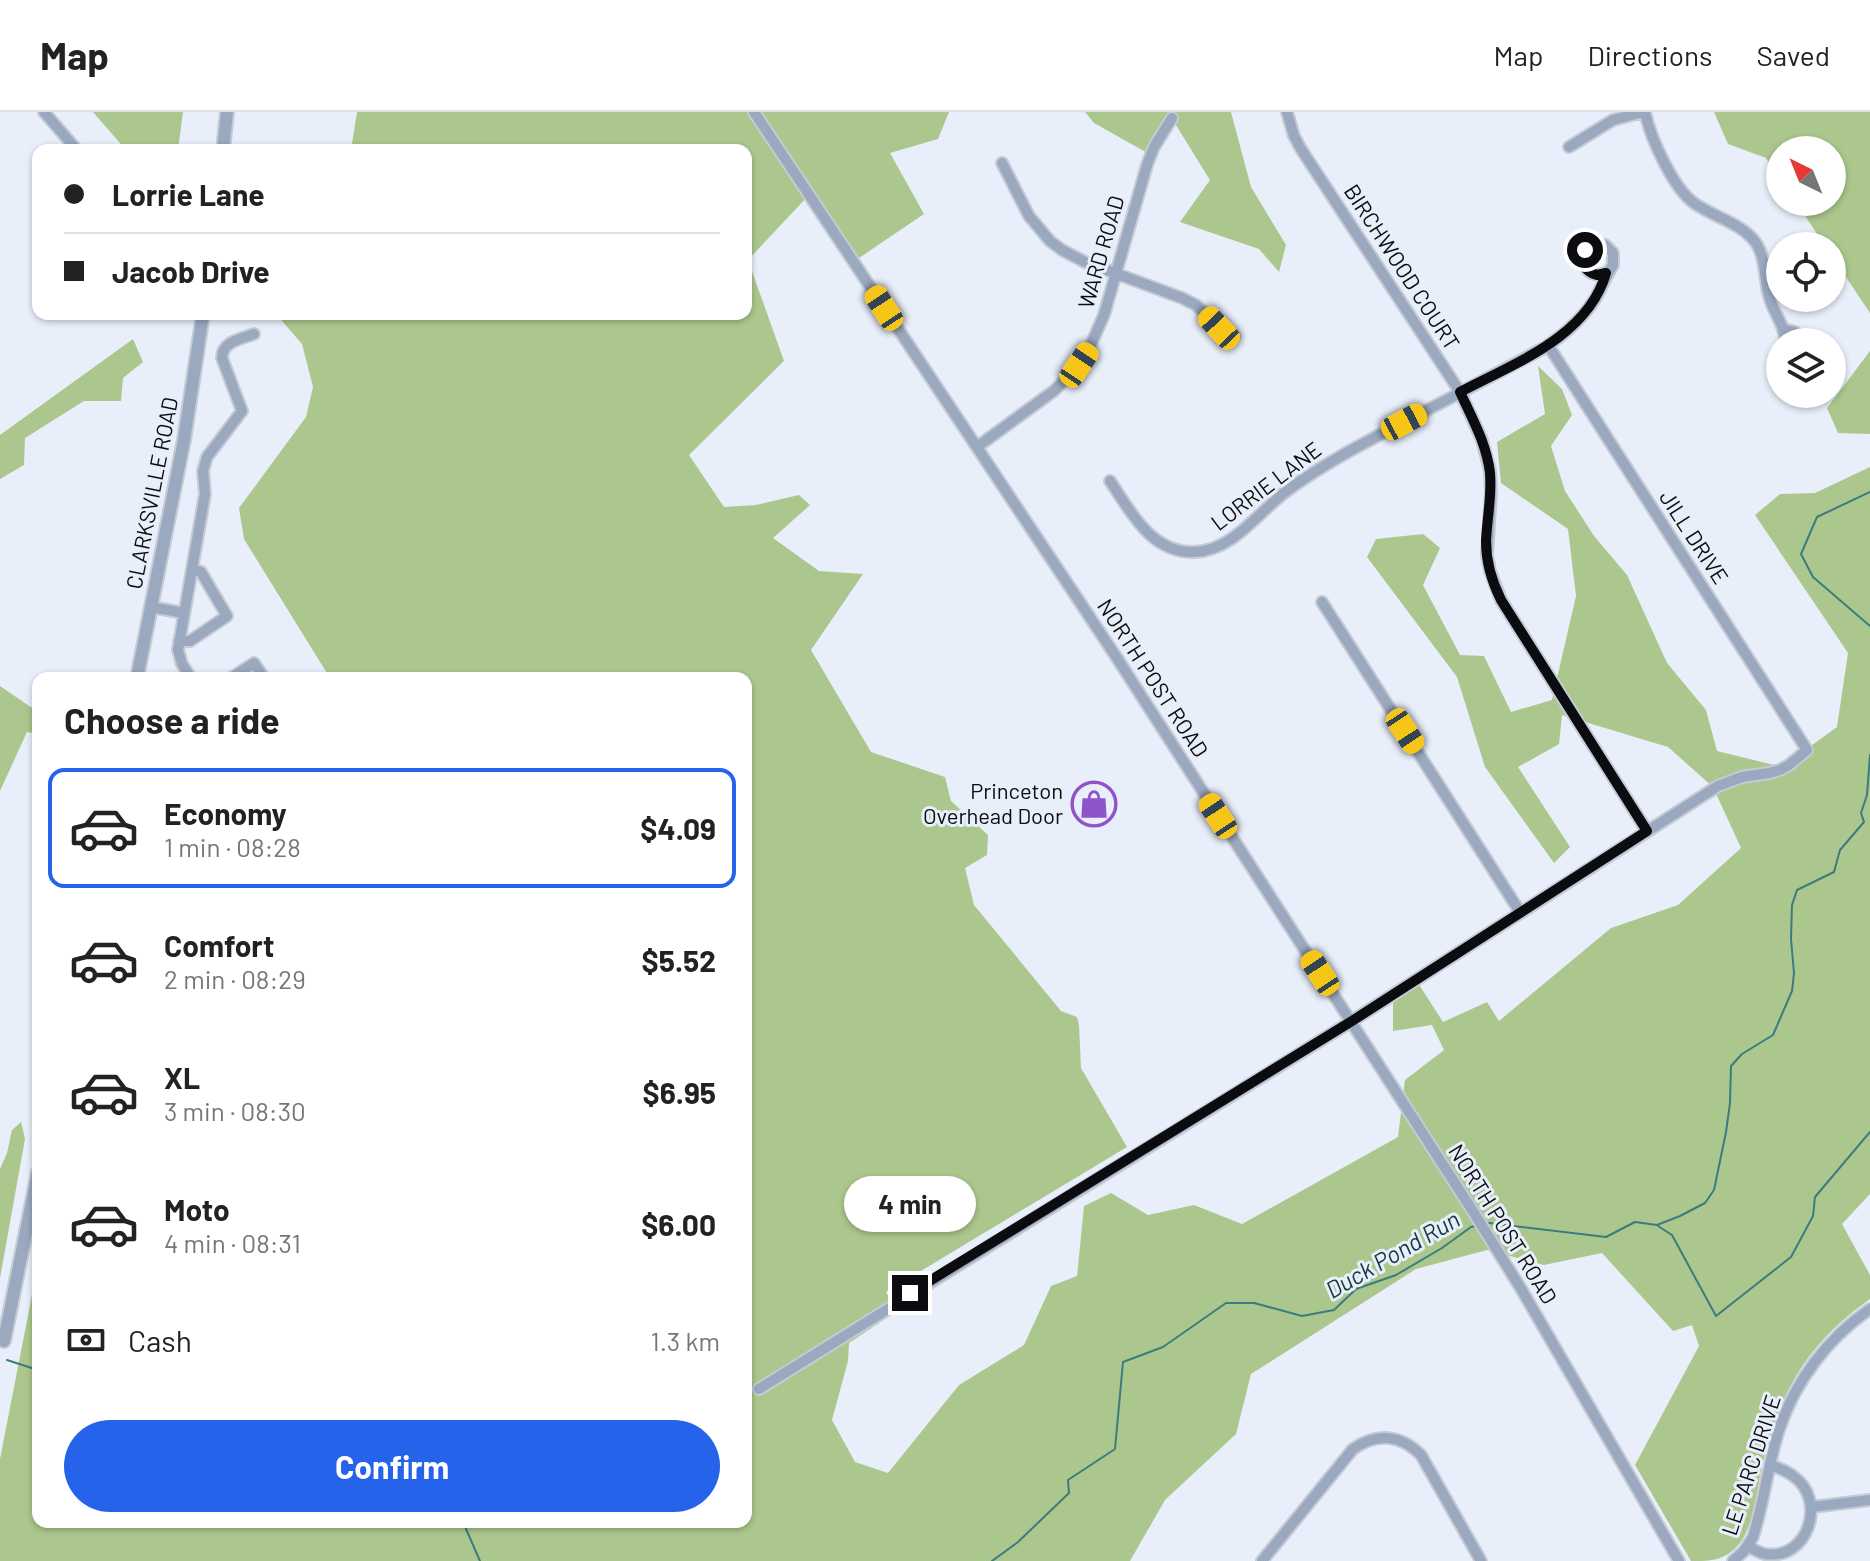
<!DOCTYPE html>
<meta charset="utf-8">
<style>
:root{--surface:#fff;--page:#f2f2f2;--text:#222;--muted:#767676;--line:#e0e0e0;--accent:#2563eb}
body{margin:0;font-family:Barlow,sans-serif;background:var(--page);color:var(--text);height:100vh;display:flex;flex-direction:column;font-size:30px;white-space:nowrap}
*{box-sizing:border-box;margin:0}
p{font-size:26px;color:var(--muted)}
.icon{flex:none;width:44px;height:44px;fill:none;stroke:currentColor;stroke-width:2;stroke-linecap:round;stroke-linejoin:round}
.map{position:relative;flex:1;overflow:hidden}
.details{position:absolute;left:32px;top:560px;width:720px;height:856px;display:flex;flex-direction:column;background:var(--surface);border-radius:16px;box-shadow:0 2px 6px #0004}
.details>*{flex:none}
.guide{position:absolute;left:32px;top:32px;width:720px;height:176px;border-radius:16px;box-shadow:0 2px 6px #0004;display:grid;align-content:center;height:176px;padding:0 32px;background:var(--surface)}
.needle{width:52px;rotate:317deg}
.buttons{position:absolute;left:1766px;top:24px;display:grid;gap:16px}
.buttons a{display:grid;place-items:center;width:80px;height:80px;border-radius:50%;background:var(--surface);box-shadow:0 2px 6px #0004;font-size:40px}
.end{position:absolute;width:36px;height:36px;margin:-18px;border:10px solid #0a0c0f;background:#fff;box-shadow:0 0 0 4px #fff}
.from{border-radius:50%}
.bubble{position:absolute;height:56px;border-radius:28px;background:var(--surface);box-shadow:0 2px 6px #0004;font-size:26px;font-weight:700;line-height:56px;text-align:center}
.car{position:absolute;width:24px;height:48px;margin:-24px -12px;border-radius:10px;box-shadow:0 0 6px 2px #0007;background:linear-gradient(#f5c518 24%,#345 0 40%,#f5c518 0 76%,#345 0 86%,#f5c518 0)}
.guide b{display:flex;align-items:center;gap:28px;height:76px;font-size:30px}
.guide b+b{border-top:2px solid var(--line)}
.guide i{width:20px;height:20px;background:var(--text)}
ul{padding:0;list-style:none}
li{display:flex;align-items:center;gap:24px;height:120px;margin:0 16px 12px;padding:0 16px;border:4px solid transparent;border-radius:16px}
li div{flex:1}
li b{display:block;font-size:30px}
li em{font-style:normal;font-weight:700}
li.current{border-color:var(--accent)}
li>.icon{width:72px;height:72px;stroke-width:1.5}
h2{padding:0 32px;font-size:36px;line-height:96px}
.pay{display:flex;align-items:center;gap:20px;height:88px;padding:0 32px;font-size:30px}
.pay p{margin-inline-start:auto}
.button{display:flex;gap:16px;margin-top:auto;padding:16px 32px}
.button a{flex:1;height:92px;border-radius:48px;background:var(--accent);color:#fff;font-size:32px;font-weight:700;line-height:92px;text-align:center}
header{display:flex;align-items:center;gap:48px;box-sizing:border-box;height:112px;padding:0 40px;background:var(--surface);border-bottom:2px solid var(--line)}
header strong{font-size:38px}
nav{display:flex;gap:44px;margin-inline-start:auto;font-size:28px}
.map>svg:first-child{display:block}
.green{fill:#acc78d}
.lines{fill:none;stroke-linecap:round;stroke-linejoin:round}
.stream{stroke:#3c7c7f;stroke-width:2}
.minor-casing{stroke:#c5cbd4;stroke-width:14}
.tertiary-casing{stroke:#c5cbd4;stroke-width:16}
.minor{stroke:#9aa8c0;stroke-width:10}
.tertiary{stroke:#9aa8c0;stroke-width:12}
.route{stroke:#0a0c0f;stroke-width:10}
.labels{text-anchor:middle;stroke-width:6;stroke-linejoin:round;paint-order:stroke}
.street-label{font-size:22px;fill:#0a0c0f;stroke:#e9effa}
.poi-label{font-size:22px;fill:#0a0c0f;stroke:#e9effa;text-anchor:end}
.water-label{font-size:24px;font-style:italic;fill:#103b3c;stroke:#e9effa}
</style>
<header>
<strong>Map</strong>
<nav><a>Map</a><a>Directions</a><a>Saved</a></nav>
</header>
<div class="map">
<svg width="1870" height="1449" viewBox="0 0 1870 1449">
<rect width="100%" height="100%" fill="#e9effa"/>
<path class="green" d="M93,0H183L178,38H126Z
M357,0H949L938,27L890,41L924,102L856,148L809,83L748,148L784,249L689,343L724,395L756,393L799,383L810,393L773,426L819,459L863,462L811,538L871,640L945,665L951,689L988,723L987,743L965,756L974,793L1061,899L1077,905L1079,913L1081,956L1127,1035L886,1180L897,1199L849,1231L848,1249L832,1308L855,1350L888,1361L959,1273L1024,1233L1051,1174L1077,1164L1084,1094L1111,1081L1148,1103L1194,1093L1242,1112L1398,1025L1405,968L1444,938L1432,913L1393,919V887L1416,868L1443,910L1487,890L1499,909L1611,816L1678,793L1741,736L1713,675L1668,635L1562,603L1559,632L1518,655L1570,735L1554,751L1485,655L1457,565L1367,445L1376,427L1423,422L1440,436L1423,473L1460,543L1484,544L1511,600L1552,588L1576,484L1568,417L1501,371L1497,330L1545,302L1538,254L1562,277L1572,303L1551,334L1565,379L1594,424L1627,463L1667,551L1706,598L1717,639L1782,655L1837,615L1848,541L1755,403L1780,382L1815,381L1870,355V1082L1842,1112L1870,1163V1187C1808,1231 1779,1280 1762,1354C1757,1377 1754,1412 1740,1431C1725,1449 1712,1449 1691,1449L1635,1353L1699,1234L1692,1213L1673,1219L1602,1141L1544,1153L1487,1138L1416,1157L1251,1262L1236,1322L1165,1388L1130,1449H0V1347L38,1152V1410H746V566H330L244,427L239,396L306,305L313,275L302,232L276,202H746V38H351Z
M1085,0H1231L1251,75L1286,133L1279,160L1259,137L1180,110L1210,68L1174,10L1151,43L1094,11Z
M1714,0H1870V201L1832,144V134H1825L1796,90H1832V38H1780V67L1766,46L1728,32Z
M133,227L143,250L123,266L121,289H84L25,326L24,353L0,367V323Z
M1870,239V322L1838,321L1827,296Z
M0,574L38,600V622L27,620L0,679Z
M21,1010L25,1027L0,1166V1057L7,1041L12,1018Z"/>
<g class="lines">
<path class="stream" d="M1870,380L1817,405L1801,442L1813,465L1870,514
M1489,1111L1606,1125L1635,1110L1657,1113L1680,1104L1705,1091L1714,1078L1726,1020L1730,991L1731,954L1742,942L1773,923L1792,879L1794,861L1791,827L1792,793L1797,778L1834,760L1840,738L1864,710L1861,701L1867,683L1870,643
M1658,1114L1672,1123L1716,1204L1791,1145L1813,1104L1815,1085L1870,1020
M7,1248L38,1258
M463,1410L480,1449
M992,1449L1018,1430L1069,1381L1068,1368L1115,1337L1123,1250L1163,1235L1226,1191H1254L1302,1204L1334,1198L1356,1177L1396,1163L1442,1136L1471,1115L1476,1114"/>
<g class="minor-casing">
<path id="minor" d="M44,0L77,38
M754,0L1115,543L1474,1101L1520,1175L1679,1449
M1287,0L1294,24L1301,37L1460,280L1482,328L1490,359L1491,381L1487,443L1490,459L1501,488L1647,719
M1645,0C1650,25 1673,76 1694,91C1713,105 1742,111 1756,131C1766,146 1764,167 1769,184C1773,201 1785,212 1785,230
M1569,35L1613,8L1643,0
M1002,51L1029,104L1050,129L1062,138L1085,150L1182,186L1196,193L1219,216L1234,224
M1783,217L1795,220L1804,230
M977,335L1055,278L1079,253L1089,237L1104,203L1147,53L1154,35L1172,6
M1110,369C1131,400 1151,441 1194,440C1233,439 1259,399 1288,378C1325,351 1364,331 1404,310C1451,286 1497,261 1544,236C1564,223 1582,207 1595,187C1602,175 1606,164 1613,153V141L1605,133C1594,130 1587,133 1583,144C1582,158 1593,166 1606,161
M1322,490L1520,800
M151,495L184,501
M179,529H190L227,504L201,460L192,457
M191,566L182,552L178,538L205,382L203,359L207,345L242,299L222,246C222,230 240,227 254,222
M231,566L254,551L264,566
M759,1277L1352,909L1718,674L1742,665L1769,661L1780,658L1789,653L1807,638L1548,233
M1812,1395L1870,1388
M1748,1434C1753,1437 1759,1441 1765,1442C1808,1449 1828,1388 1793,1364C1787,1359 1778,1356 1771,1353
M1262,1449L1353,1337C1377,1320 1401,1323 1421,1343L1481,1449
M1733,1449L1744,1439L1753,1425C1764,1390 1768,1353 1779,1318C1795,1269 1828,1226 1870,1197"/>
</g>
<g class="tertiary-casing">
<path id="tertiary" d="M223,38L227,0
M137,566L184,328L203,202
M4,1229L38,1060"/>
</g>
<use href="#minor" class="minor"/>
<use href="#tertiary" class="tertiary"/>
</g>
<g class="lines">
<path class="route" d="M910,1181L1352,909L1647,719L1501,488C1492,470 1486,450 1486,429C1487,406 1492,384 1490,361C1487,333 1472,306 1460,280C1513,252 1588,225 1606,161L1597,163C1584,159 1580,150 1585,138"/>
</g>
<defs>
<g id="shop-ring" transform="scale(2.3)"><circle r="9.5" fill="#e9effa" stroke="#9054ca" stroke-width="1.5"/><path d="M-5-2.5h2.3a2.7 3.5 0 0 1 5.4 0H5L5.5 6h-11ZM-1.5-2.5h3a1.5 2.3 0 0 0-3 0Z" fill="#9054ca"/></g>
</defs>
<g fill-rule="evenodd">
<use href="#shop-ring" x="1094" y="692"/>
</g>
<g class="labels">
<g class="street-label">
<text transform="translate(1101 140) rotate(-74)" y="8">WARD ROAD</text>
<text transform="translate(1402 155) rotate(57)" y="8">BIRCHWOOD COURT</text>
<text transform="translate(1266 374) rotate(-37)" y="8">LORRIE LANE</text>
<text transform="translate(152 381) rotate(-79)" y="8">CLARKSVILLE ROAD</text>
<text transform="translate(1694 425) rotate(57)" y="8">JILL DRIVE</text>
<text transform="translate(1153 566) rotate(57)" y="8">NORTH POST ROAD</text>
<text transform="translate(1503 1112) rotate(58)" y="8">NORTH POST ROAD</text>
<text transform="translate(1751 1353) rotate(-72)" y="8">LE PARC DRIVE</text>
</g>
<g class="poi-label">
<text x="1063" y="687">Princeton<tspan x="1063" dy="25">Overhead Door</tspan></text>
</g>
<g class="water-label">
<text transform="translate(1393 1143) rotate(-30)" y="8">Duck Pond Run</text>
</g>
</g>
</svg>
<div class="buttons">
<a><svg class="needle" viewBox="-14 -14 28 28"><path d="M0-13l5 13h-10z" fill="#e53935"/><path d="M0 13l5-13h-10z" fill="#767676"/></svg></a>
<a><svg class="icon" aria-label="locate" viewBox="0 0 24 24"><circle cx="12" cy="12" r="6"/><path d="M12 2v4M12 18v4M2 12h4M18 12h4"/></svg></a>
<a><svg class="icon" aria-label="layers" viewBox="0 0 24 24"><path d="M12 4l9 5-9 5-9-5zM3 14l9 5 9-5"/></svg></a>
</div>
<i class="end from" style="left:1585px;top:138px"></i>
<i class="end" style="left:910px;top:1181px"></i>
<div class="bubble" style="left:844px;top:1064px;width:132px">4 min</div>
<i class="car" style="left:884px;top:196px;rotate:327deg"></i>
<i class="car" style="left:1219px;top:216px;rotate:317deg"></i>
<i class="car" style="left:1079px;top:253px;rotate:34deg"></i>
<i class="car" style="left:1404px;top:310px;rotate:62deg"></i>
<i class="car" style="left:1405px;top:619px;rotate:147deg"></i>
<i class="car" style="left:1218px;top:704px;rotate:327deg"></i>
<i class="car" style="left:1320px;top:861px;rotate:327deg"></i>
<div class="guide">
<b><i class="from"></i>Lorrie Lane</b>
<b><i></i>Jacob Drive</b>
</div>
<section class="details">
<h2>Choose a ride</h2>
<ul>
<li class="current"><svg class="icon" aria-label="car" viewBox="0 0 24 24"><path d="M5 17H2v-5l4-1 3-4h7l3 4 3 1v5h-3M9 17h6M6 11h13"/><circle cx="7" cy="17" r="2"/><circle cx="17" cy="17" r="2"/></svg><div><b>Economy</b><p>1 min · 08:28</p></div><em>$4.09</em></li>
<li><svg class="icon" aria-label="car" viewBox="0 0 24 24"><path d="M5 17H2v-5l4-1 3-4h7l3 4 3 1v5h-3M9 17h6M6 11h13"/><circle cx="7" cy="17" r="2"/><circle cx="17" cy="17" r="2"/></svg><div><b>Comfort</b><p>2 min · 08:29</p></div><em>$5.52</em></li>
<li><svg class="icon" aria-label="car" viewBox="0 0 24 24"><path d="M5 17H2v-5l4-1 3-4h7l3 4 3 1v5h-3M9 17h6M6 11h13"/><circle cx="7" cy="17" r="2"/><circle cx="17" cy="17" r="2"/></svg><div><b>XL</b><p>3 min · 08:30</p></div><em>$6.95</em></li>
<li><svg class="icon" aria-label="car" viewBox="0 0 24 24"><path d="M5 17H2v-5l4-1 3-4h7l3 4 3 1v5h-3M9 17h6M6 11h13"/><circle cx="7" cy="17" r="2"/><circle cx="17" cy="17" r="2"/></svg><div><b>Moto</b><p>4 min · 08:31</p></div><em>$6.00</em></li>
</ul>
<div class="pay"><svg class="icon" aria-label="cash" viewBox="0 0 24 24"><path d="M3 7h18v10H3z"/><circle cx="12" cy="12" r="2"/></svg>Cash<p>1.3 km</p></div>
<div class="button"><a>Confirm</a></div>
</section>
</div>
